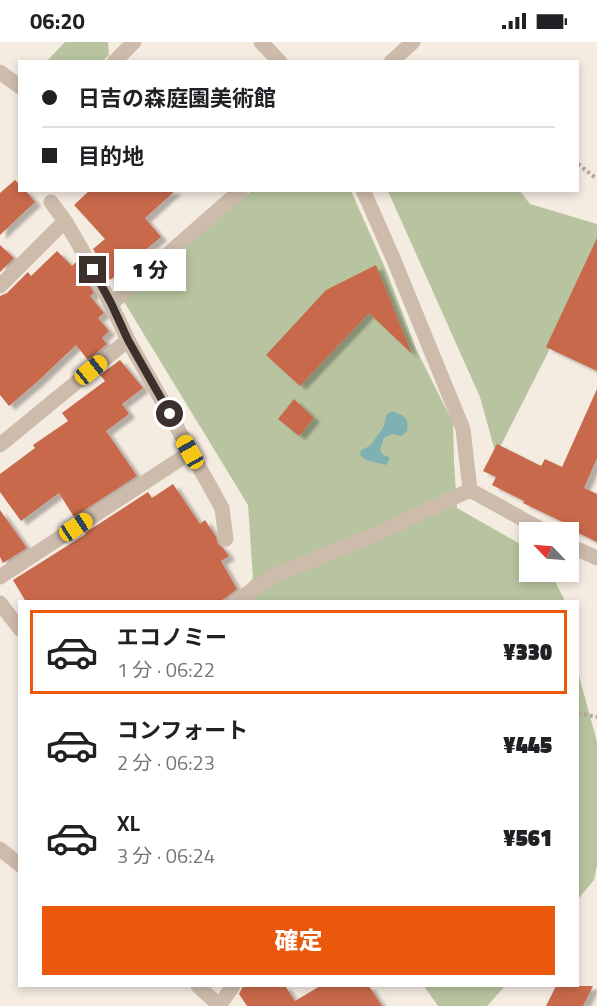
<!DOCTYPE html>
<html lang="ja">
<meta charset="utf-8">
<style>
:root{--surface:#fff;--page:#f6f6f6;--text:#202124;--muted:#757577;--line:#e0e0e0;--accent:#ea580c}
body{margin:0;font-family:"Titillium Web","Noto Sans JP",sans-serif;background:var(--page);color:var(--text);height:100vh;display:flex;flex-direction:column;font-size:22px;white-space:nowrap}
*{box-sizing:border-box;margin:0}
p{font-size:20px;color:var(--muted)}
.icon{flex:none;width:33px;height:33px;fill:none;stroke:currentColor;stroke-width:2;stroke-linecap:round;stroke-linejoin:round}
.map{position:relative;flex:1;overflow:hidden}
.drawer{position:absolute;left:18px;top:558px;width:561px;height:387px;display:flex;flex-direction:column;background:var(--surface);border-radius:0px;box-shadow:0 3px 9px #0003}
.drawer>*{flex:none}
.banner{position:absolute;left:18px;top:18px;width:561px;height:132px;border-radius:0px;box-shadow:0 3px 9px #0003;display:grid;align-content:center;height:132px;padding:0 24px;background:var(--surface)}
.needle{width:39px;rotate:295deg}
.controls{position:absolute;left:519px;top:480px;display:grid;gap:12px}
.controls a{display:grid;place-items:center;width:60px;height:60px;border-radius:0px;background:var(--surface);box-shadow:0 3px 9px #0003;font-size:30px}
.end{position:absolute;width:27px;height:27px;margin:-14px;border:8px solid #3b302b;background:#fff;box-shadow:0 0 0 3px #fff}
.from{border-radius:50%}
.bubble{position:absolute;height:42px;border-radius:0px;background:var(--surface);box-shadow:0 3px 9px #0003;font-size:20px;font-weight:800;line-height:42px;text-align:center}
.car{position:absolute;width:18px;height:36px;margin:-18px -9px;border-radius:8px;box-shadow:0 0 4px 2px #0007;background:linear-gradient(#f5c518 24%,#345 0 40%,#f5c518 0 76%,#345 0 86%,#f5c518 0)}
.banner b{display:flex;align-items:center;gap:21px;height:57px;font-size:22px}
.banner b+b{border-top:2px solid var(--line)}
.banner i{width:15px;height:15px;background:var(--text)}
ul{padding:10px 0 0;list-style:none}
li{display:flex;align-items:center;gap:18px;height:84px;margin:0 12px 9px;padding:0 12px;border:3px solid transparent;border-radius:0px}
li div{flex:1}
li b{display:block;font-size:22px}
li em{font-style:normal;font-weight:800}
li.active{border-color:var(--accent)}
li>.icon{width:54px;height:54px;stroke-width:1.5}
.primary-button{display:flex;gap:12px;margin-top:auto;padding:12px 24px}
.primary-button a{flex:1;height:69px;border-radius:0px;background:var(--accent);color:#fff;font-size:24px;font-weight:800;line-height:69px;text-align:center}
.status{display:flex;justify-content:space-between;align-items:center;height:42px;padding:0 30px;background:var(--surface);direction:ltr}
.status svg{height:16px;fill:currentColor}
.map>svg:first-child{display:block}
.green{fill:#b8c4a0}
.water{fill:#7fb0b2}
.building{fill:#c8694b;filter:url(#shadow)}
.lines{fill:none;stroke-linecap:round;stroke-linejoin:round}
.path{stroke:#b9a596;stroke-width:4;stroke-dasharray:3 3;stroke-linecap:butt}
.minor{stroke:#cdbbac;stroke-width:15}
.route{stroke:#3b302b;stroke-width:8}
</style>
<div class="status"><b>06:20</b><svg viewBox="0 0 49 12"><path d="M0 12V9h3v3zM5 12V6h3v6zM10 12V3h3v9zM15 12V0h3v12zM26 1h20v11H26zM47 4h2v5h-2z"/></svg></div>
<div class="map">
<svg width="597" height="964" viewBox="0 0 597 964">
<defs>
<filter id="shadow"><feDropShadow dx="6" dy="4" stdDeviation="1.5" flood-color="#0004"/></filter>
</defs>
<rect width="100%" height="100%" fill="#f4ebe1"/>
<path class="green" d="M65,0H108L109,13L103,19H47Z
M251,149H351L386,228L417,309L453,381L454,420L457,466L529,507L530,530H550L565,559H233L253,536L248,463L123,258Z
M388,149H520L530,162L597,182V214L496,413L480,355Z
M578,630L597,700V823L594,838L578,857Z
M424,944H505L487,964H438Z"/>
<path class="water" d="M392,369C405,374 409,375 407,389L402,394L392,392L384,396L380,407L382,412L390,416L386,423L366,418L360,413L361,408L370,404L383,386L387,372Z"/>
<path class="building" d="M15,138L20,143V148H25L35,160L0,193V151Z
M90,148H176L145,176L161,195L138,214L139,215L110,238L93,207L105,197L74,163Z
M597,196V329L546,305Z
M0,203L14,216L0,230Z
M57,209L72,224L77,219L81,227L94,251L90,254L104,271L98,276L109,289L102,296L107,302L88,318L76,303L37,340L9,364L0,353V254L7,251L28,230L31,234Z
M376,223L412,312L369,271L300,344L266,313L326,248Z
M120,318L143,346L122,362L129,372L106,389L137,434L74,475L59,451L21,479L0,450V432L35,406L33,403L68,379L62,371L105,339L100,333Z
M597,347V416L584,446L597,452V500L570,487L571,484L523,461L524,459L492,443L496,435L483,429L497,402L541,424L545,417L562,425Z
M294,357L314,376L299,394L278,377Z
M173,442L200,482L205,478L216,495L218,502L223,506L229,514L221,519L237,547L227,555L219,560H26L13,538L86,492L85,491L148,450L152,456Z
M0,468L27,506L3,521L0,515Z
M243,944H285L295,959L320,944H369L382,964H247L239,952Z
M556,944H593L583,964H546Z"/>
<g class="lines">
<path class="path" d="M578,122L597,137
M578,671L597,675"/>
<path class="minor" d="M261,0L280,20
M114,20L134,0
M391,20L413,0
M0,30L20,45
M363,148L393,216L463,387L470,448L546,490
M51,160L65,179
M0,244L65,179C88,217 109,257 128,298L0,403
M111,262L241,148
M128,298L222,466L226,497
M568,503L597,516
M0,535L191,410
M235,560L271,535L381,490L470,448
M0,561L20,587
M0,807L20,823
M198,944L220,964
M219,964L233,944"/>
</g>
<g class="lines">
<path class="route" d="M93,228L111,261L128,298L170,372"/>
</g>
</svg>
<div class="controls">
<a><svg class="needle" viewBox="-14 -14 28 28"><path d="M0-13l5 13h-10z" fill="#e53935"/><path d="M0 13l5-13h-10z" fill="#757577"/></svg></a>
</div>
<i class="end from" style="left:170px;top:372px"></i>
<i class="end" style="left:93px;top:228px"></i>
<div class="bubble" style="left:114px;top:207px;width:72px">1 分</div>
<i class="car" style="left:91px;top:328px;rotate:51deg"></i>
<i class="car" style="left:190px;top:410px;rotate:331deg"></i>
<i class="car" style="left:76px;top:485px;rotate:57deg"></i>
<div class="banner">
<b><i class="from"></i>日吉の森庭園美術館</b>
<b><i></i>目的地</b>
</div>
<section class="drawer">
<ul>
<li class="active"><svg class="icon" aria-label="car" viewBox="0 0 24 24"><path d="M5 17H2v-5l4-1 3-4h7l3 4 3 1v5h-3M9 17h6M6 11h13"/><circle cx="7" cy="17" r="2"/><circle cx="17" cy="17" r="2"/></svg><div><b>エコノミー</b><p>1 分 · 06:22</p></div><em>¥330</em></li>
<li><svg class="icon" aria-label="car" viewBox="0 0 24 24"><path d="M5 17H2v-5l4-1 3-4h7l3 4 3 1v5h-3M9 17h6M6 11h13"/><circle cx="7" cy="17" r="2"/><circle cx="17" cy="17" r="2"/></svg><div><b>コンフォート</b><p>2 分 · 06:23</p></div><em>¥445</em></li>
<li><svg class="icon" aria-label="car" viewBox="0 0 24 24"><path d="M5 17H2v-5l4-1 3-4h7l3 4 3 1v5h-3M9 17h6M6 11h13"/><circle cx="7" cy="17" r="2"/><circle cx="17" cy="17" r="2"/></svg><div><b>XL</b><p>3 分 · 06:24</p></div><em>¥561</em></li>
</ul>
<div class="primary-button"><a>確定</a></div>
</section>
</div>
